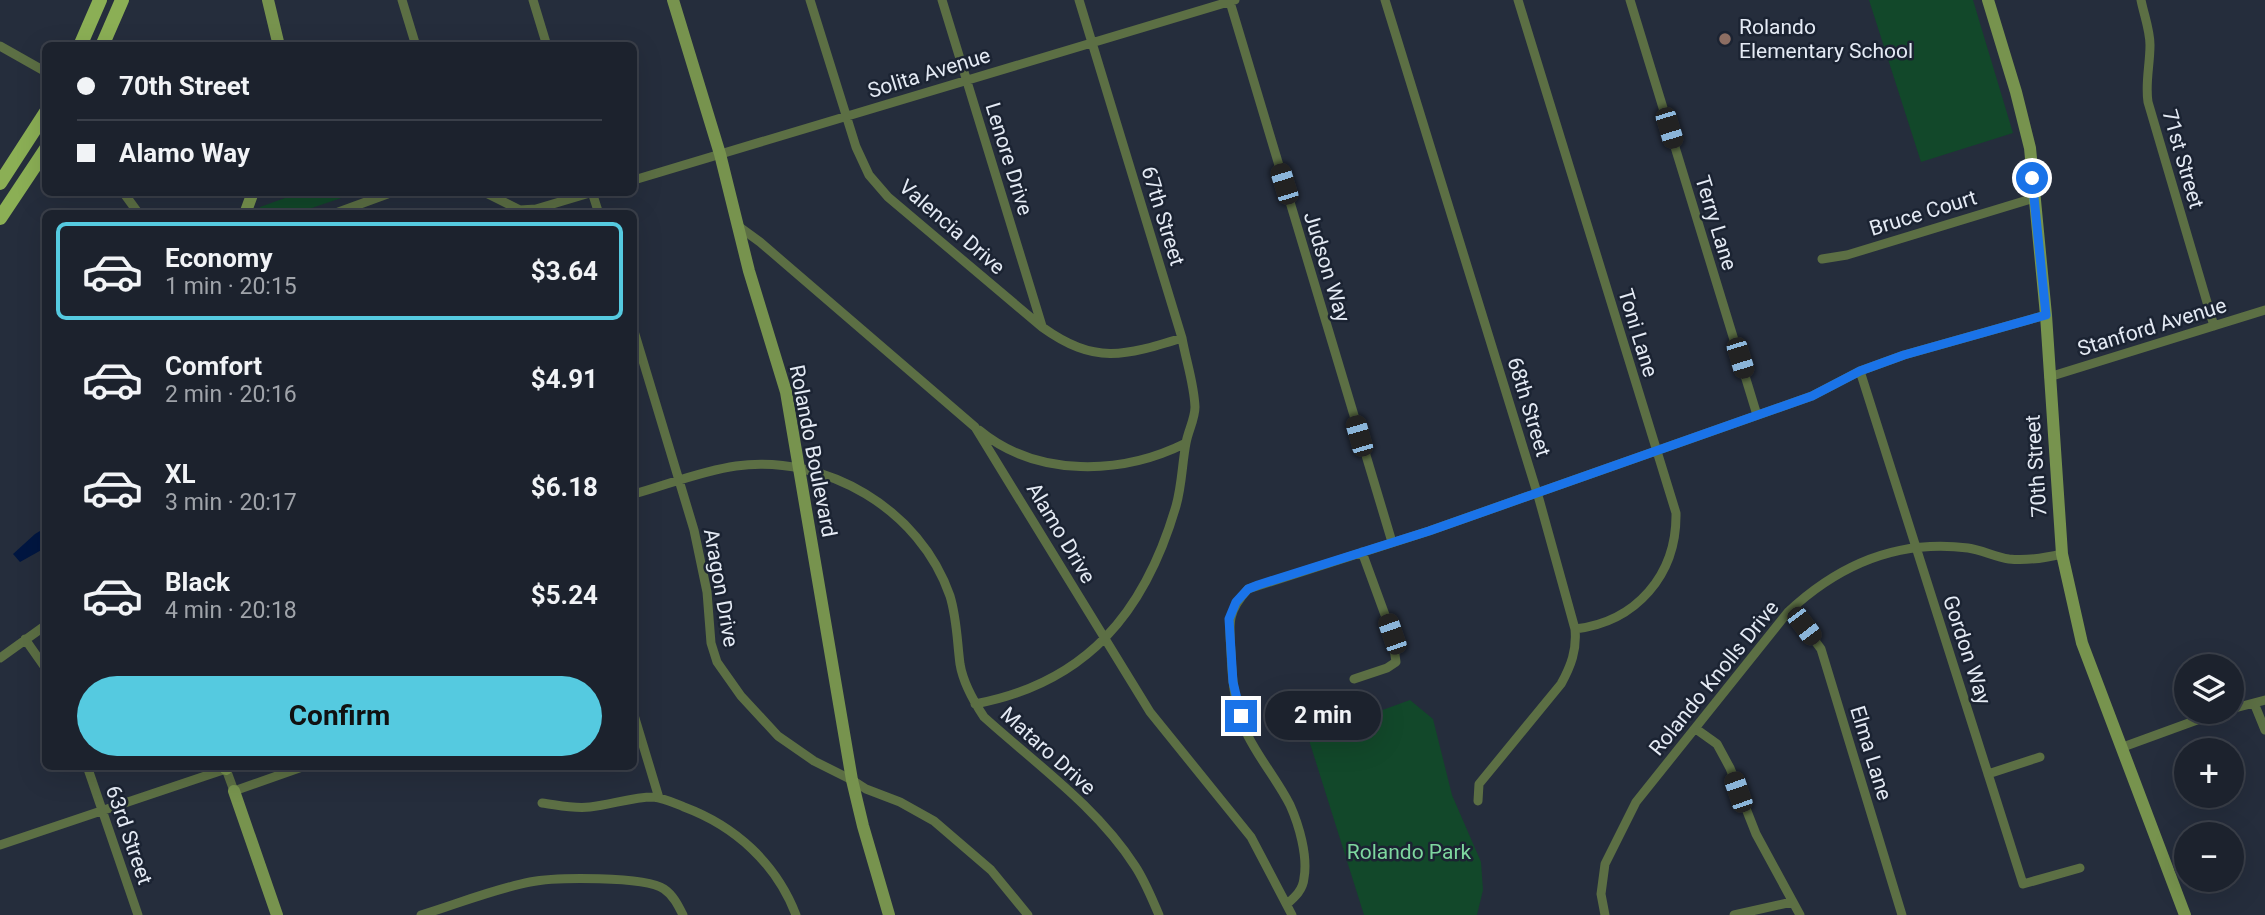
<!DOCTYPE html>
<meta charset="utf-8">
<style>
:root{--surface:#1c222d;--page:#292f39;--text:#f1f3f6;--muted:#a0a4aa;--line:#3a3f49;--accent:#55cae0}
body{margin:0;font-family:Roboto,sans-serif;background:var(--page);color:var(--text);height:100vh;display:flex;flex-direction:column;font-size:26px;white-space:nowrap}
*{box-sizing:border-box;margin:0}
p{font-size:23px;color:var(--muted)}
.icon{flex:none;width:38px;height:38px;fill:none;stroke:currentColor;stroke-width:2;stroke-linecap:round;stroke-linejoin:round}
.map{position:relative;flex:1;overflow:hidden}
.sheet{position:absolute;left:42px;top:210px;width:595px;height:560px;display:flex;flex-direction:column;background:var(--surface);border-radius:10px;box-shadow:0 7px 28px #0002,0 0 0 2px var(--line)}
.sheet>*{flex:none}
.banner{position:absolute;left:42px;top:42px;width:595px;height:154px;border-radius:10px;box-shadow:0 7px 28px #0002,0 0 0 2px var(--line);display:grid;align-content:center;height:154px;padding:0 35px;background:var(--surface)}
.buttons{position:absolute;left:2174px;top:654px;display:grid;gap:14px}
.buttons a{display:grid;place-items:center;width:70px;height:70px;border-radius:50%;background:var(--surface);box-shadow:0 7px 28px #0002,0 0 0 2px var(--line);font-size:35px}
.end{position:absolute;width:32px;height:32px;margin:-16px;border:9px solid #1a73e8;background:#fff;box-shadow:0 0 0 4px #fff}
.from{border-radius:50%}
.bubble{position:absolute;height:49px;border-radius:24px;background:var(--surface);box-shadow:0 7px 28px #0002,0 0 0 2px var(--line);font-size:23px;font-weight:700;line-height:49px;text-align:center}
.car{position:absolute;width:21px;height:42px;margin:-21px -10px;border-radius:9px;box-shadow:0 0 5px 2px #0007;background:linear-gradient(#222 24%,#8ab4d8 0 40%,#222 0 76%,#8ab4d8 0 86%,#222 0)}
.banner b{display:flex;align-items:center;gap:24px;height:66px;font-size:26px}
.banner b+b{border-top:2px solid var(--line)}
.banner i{width:18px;height:18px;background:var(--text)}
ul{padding:12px 0 0;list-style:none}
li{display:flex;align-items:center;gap:21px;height:98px;margin:0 14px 10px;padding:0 21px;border:4px solid transparent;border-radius:10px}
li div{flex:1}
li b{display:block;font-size:26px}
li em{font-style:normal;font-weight:700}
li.active{border-color:var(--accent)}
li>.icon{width:63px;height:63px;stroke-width:1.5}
.action{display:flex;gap:14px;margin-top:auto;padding:14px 35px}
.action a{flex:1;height:80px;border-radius:42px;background:var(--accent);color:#111;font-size:28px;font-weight:700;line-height:80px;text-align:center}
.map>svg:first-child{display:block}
.green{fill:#12482a}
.water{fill:#001641}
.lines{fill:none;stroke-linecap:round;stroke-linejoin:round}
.street{stroke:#5c6f44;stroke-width:9}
.secondary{stroke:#77934e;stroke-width:12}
.primary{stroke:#8baf55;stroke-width:14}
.route{stroke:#1a73e8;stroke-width:9}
.education-dot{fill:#8d6e63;stroke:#1b2332;stroke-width:2.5}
.labels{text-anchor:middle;stroke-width:5;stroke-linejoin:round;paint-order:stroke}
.poi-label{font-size:21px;fill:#e4eaf4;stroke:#1b2332;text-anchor:start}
.street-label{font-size:21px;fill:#e4eaf4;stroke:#1b2332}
.park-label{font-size:21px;fill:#7ed79f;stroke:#1b2332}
</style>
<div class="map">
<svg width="2265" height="915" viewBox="0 0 2265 915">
<rect width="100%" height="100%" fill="#252d3c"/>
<path class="green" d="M1869,0H1973L2013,133L1921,162Z
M299,193V192L356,193L297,213H257L260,207Z
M1410,700L1433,719L1452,795L1481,862L1483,890L1477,915H1364L1308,737Z"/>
<path class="water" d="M45,528V548L20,562L13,554L35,534Z"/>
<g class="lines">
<path class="street" d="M402,0L416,46
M533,0L547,46
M810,0L856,147L869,175L888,197L1042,327C1095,365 1124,356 1182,338
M942,0L1042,326
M1385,0L1539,499L1575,629C1577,650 1571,666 1561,684L1479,784L1478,801
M1518,0L1676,513C1677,575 1636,622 1575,629
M1630,0L1757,415
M2141,0C2144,15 2150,30 2150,45C2150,65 2145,83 2148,102L2214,326
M1230,2L1392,542
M0,46L46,72
M634,180L1235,0
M123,192L139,214
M484,192L520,210L536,209L593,192
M592,192L599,214
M333,214L393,192
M738,226L760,242L975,427L1150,712L1251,837L1292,915
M1822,259L1847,255L2034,198
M634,331L694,530L707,592L711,643L717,662L741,696L778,736L814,761L852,780L866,789L900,802L934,821L991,870L1028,915
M1860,371L2023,884L2080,868
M2049,377L2265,310
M979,430C1037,478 1122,475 1186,443
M634,494C667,485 701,471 736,466C826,454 920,509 950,596C957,619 957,641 960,664C963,682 974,702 984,717C1036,764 1097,807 1135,866C1145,881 1152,899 1159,915
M1788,612L1804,626L1821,649L1902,915
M25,639L46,669
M0,658L46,625
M1354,679L1387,668L1396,662L1392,634L1362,552
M2254,703L2265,730
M975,704C1087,683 1145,612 1176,506C1182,485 1182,464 1186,443C1188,431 1195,419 1195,407C1194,383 1186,361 1182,338L1079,0
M2231,709L2265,700
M634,715L659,798
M1696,729L1717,744L1730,768L1756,834L1800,915
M2123,747L2219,712
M87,766L138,915
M1988,774L2040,757
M542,803C558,805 573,809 590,807C611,805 632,797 653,797C664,798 674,803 684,807C735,826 776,863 796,915
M0,845L226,769L234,791L305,766
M1287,904C1295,897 1303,890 1304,878C1308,856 1299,825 1290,805C1278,781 1260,760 1248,736C1235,710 1232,681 1231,653C1229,623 1227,612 1248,589L1429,531L1812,396L1860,371L1904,355L2046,315
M421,915C457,904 494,889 530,882C555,877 645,876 664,889C673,895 678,905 683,915
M1605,915L1601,894L1605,864L1636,802L1788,612C1838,565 1898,539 1968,548C1982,550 1995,557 2009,559C2027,561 2045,558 2062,554
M1734,915L1792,902"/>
<path class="secondary" d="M268,0L279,46
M673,0L720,154L749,271L786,392L852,780L863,826L889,915
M1988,0L2016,92L2030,148L2046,315L2062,554L2082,643L2185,915
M245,214L253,192
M225,766L226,769
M234,791L277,915"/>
<path class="primary" d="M80,46L100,0
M102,46L122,0
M0,183L46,112
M0,218L46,149"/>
</g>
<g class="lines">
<path class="route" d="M1241,716L1233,682L1229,619L1236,602L1248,589L1258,585L1429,531L1755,416L1812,396L1860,371L1904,355L2046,315L2032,178"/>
</g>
<circle class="education-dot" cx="1725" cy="39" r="7"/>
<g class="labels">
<g class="poi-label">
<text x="1739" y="34">Rolando<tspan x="1739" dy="24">Elementary School</tspan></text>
</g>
<g class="street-label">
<text transform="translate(929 73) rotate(-17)" y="7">Solita Avenue</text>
<text transform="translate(1009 159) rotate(73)" y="7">Lenore Drive</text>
<text transform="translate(2183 159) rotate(74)" y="7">71st Street</text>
<text transform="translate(1923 213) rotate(-17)" y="7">Bruce Court</text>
<text transform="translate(1163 216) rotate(73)" y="7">67th Street</text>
<text transform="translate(1716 223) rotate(73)" y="7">Terry Lane</text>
<text transform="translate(952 227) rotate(41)" y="7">Valencia Drive</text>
<text transform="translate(1327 267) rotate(73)" y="7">Judson Way</text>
<text transform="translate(2152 327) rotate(-17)" y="7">Stanford Avenue</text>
<text transform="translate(1638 333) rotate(73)" y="7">Toni Lane</text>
<text transform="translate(1529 407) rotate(73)" y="7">68th Street</text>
<text transform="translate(813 451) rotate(79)" y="7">Rolando Boulevard</text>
<text transform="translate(2036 466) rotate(-94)" y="7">70th Street</text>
<text transform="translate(1061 533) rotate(59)" y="7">Alamo Drive</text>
<text transform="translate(721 588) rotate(80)" y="7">Aragon Drive</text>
<text transform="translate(1967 650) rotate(72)" y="7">Gordon Way</text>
<text transform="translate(1714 678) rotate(-51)" y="7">Rolando Knolls Drive</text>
<text transform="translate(1048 751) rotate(42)" y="7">Mataro Drive</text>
<text transform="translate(1871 753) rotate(73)" y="7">Elma Lane</text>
<text transform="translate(129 835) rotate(71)" y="7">63rd Street</text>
</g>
<g class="park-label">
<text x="1409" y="859">Rolando Park</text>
</g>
</g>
</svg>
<div class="buttons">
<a><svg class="icon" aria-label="layers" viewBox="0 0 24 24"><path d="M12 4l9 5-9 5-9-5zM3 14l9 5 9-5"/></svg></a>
<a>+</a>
<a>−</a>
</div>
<i class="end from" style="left:2032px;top:178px"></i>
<i class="end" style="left:1241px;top:716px"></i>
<div class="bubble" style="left:1265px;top:691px;width:116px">2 min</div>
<i class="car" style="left:1669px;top:128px;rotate:163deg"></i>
<i class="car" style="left:1284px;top:184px;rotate:343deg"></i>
<i class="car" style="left:1740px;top:358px;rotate:163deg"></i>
<i class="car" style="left:1359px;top:436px;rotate:344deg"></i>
<i class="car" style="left:1804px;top:626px;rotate:143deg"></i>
<i class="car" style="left:1392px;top:634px;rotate:341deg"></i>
<i class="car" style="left:1738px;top:792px;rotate:341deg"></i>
<div class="banner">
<b><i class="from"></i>70th Street</b>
<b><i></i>Alamo Way</b>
</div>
<section class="sheet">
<ul>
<li class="active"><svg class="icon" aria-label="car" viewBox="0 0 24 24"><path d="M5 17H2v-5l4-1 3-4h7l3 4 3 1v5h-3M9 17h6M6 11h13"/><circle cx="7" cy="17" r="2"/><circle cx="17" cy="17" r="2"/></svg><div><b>Economy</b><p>1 min · 20:15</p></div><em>$3.64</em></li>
<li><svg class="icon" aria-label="car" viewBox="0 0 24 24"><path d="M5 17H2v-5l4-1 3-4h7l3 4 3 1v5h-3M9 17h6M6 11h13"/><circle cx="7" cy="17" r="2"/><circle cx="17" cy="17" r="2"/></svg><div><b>Comfort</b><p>2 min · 20:16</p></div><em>$4.91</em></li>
<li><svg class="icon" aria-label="car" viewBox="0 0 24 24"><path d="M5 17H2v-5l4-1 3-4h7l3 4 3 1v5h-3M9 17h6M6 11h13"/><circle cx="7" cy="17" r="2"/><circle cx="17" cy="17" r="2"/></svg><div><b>XL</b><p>3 min · 20:17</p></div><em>$6.18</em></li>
<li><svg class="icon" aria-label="car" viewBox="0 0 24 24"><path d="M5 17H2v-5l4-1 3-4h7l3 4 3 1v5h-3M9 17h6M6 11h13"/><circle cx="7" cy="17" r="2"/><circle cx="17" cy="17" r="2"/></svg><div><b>Black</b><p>4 min · 20:18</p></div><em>$5.24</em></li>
</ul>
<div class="action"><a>Confirm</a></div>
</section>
</div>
